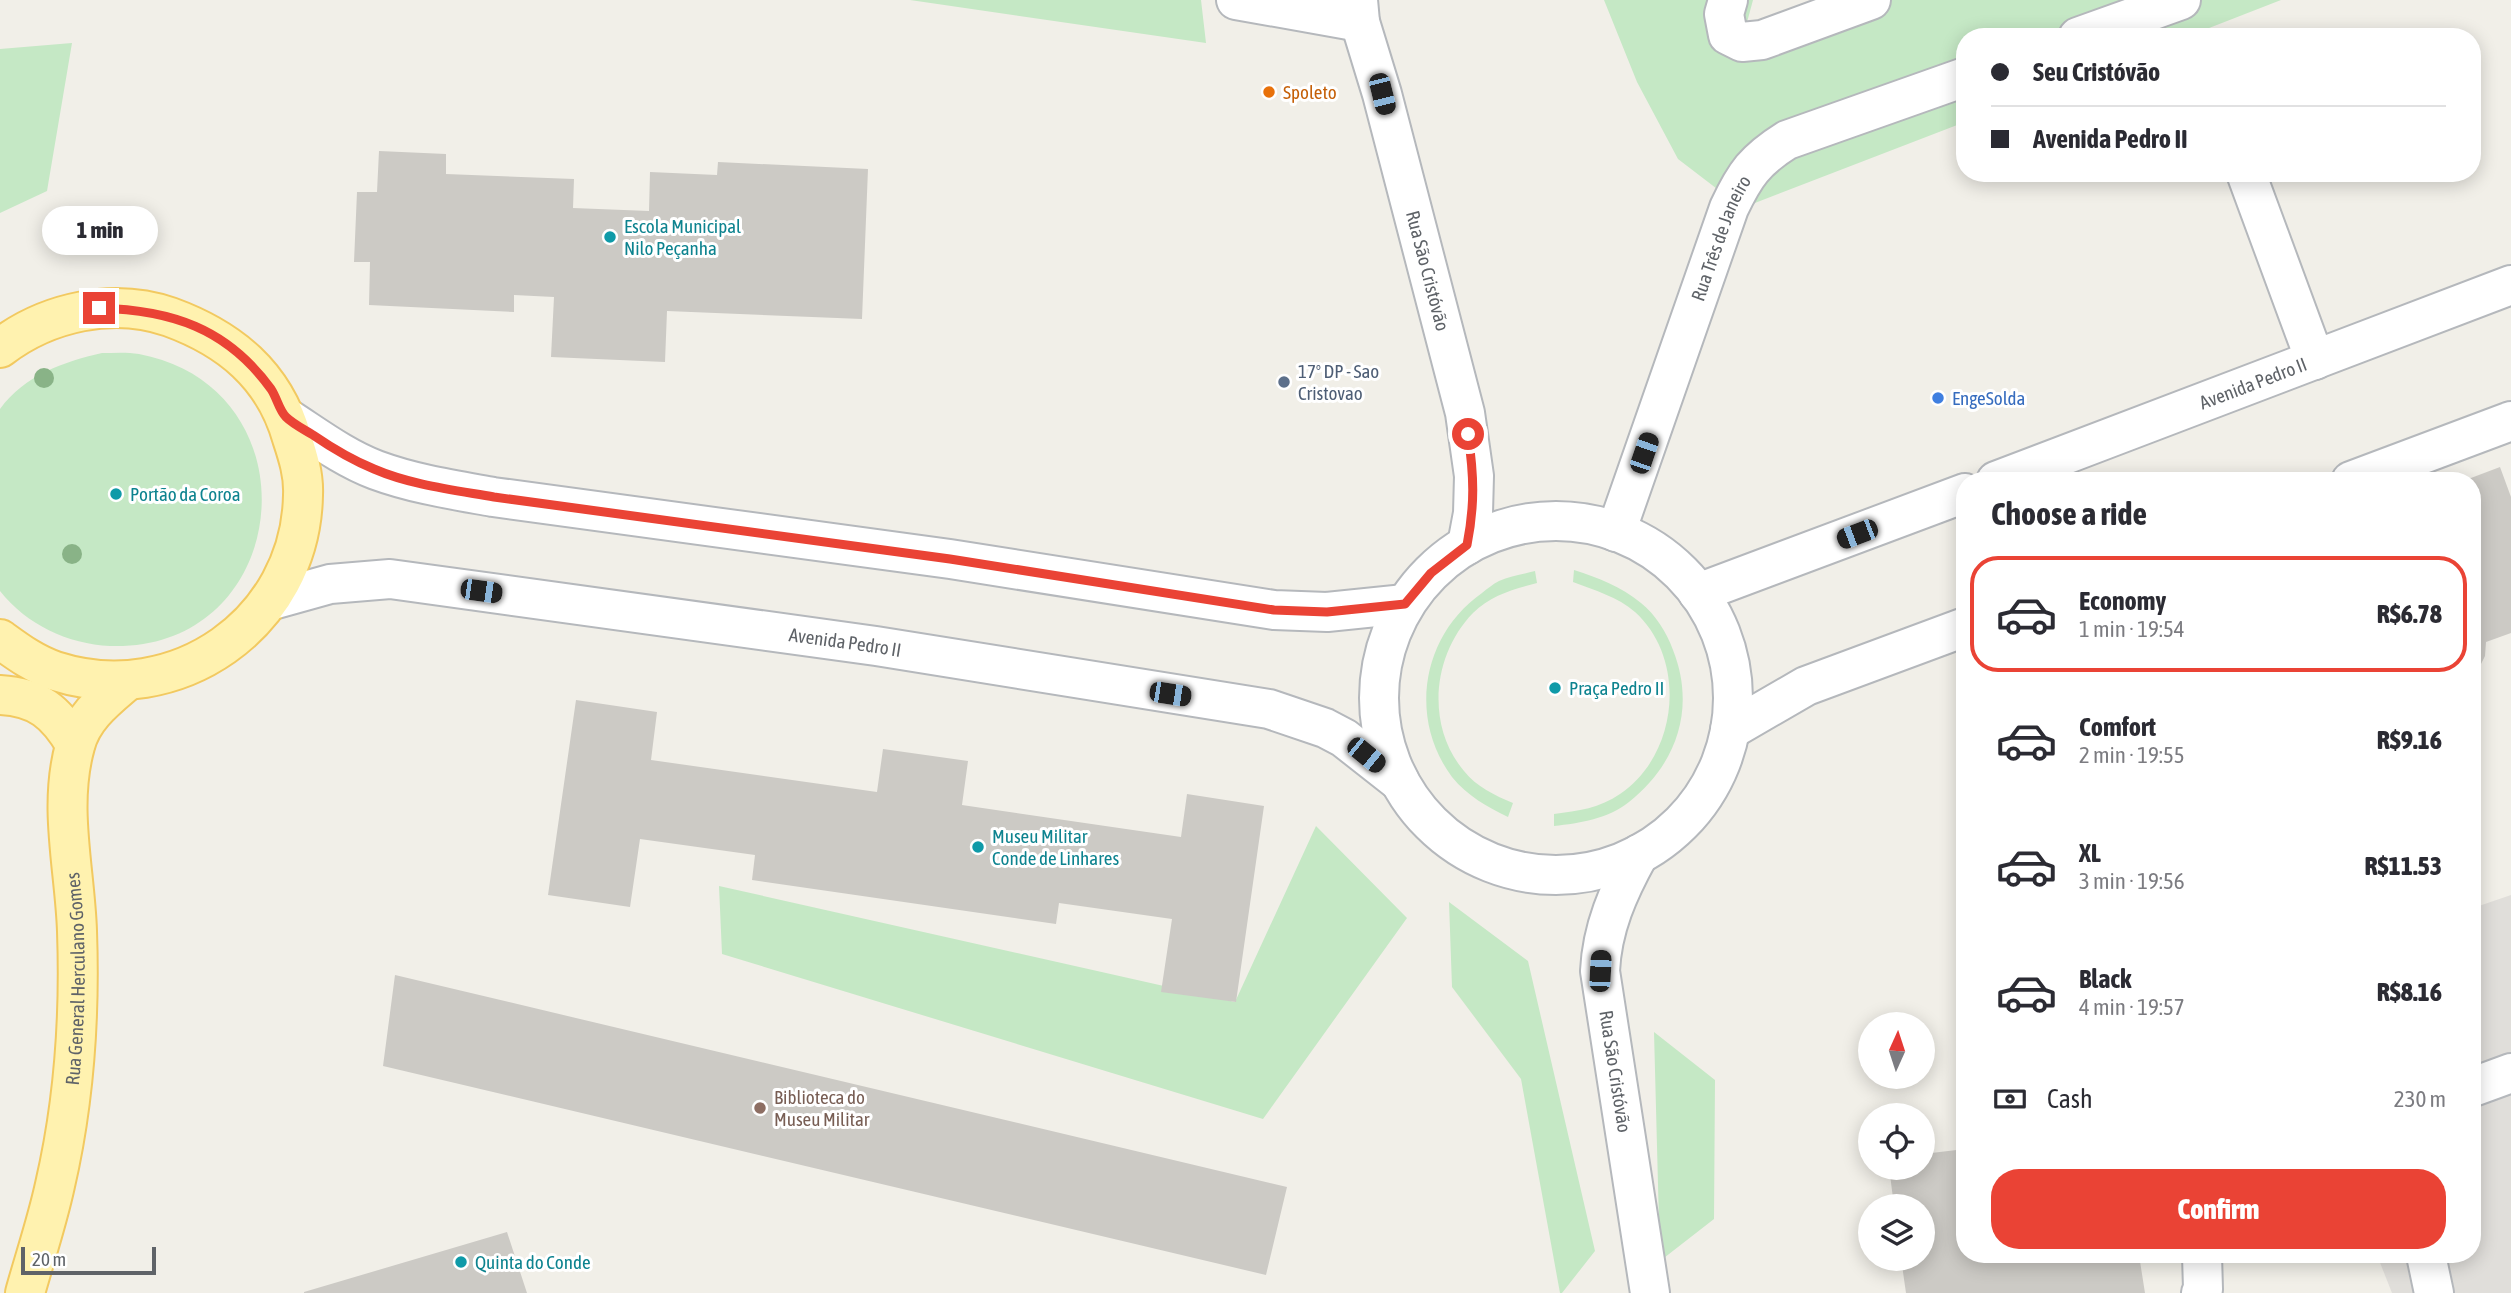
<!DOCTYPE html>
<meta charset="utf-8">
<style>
:root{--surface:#fff;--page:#f7f7f7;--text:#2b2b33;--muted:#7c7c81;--line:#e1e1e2;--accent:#ea4335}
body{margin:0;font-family:"Asap Condensed",sans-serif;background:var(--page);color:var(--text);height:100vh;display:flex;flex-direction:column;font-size:26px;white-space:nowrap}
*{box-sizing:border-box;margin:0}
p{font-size:23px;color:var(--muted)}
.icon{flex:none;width:38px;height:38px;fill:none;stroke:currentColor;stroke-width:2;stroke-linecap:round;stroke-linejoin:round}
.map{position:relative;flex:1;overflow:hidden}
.sheet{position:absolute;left:1956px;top:472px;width:525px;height:791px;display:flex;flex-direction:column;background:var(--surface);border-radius:28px;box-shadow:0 4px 18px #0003}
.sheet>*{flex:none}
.guide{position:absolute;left:1956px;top:28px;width:525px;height:154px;border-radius:28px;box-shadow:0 4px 18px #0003;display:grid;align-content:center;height:154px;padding:0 35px;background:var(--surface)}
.needle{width:46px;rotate:3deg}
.fabs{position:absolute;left:1858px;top:1012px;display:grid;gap:14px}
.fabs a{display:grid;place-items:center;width:77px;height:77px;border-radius:50%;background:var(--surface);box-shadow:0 4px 18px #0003;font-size:35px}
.scale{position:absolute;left:21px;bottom:18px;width:135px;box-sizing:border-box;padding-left:7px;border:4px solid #5f6368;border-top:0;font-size:19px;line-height:24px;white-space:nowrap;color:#5f6368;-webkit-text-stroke:5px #fff;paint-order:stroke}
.end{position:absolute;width:32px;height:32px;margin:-16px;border:9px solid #ea4335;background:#fff;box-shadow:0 0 0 4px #fff}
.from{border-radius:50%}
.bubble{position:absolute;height:49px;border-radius:24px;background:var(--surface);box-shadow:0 4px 18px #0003;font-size:23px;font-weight:800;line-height:49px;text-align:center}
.car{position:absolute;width:21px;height:42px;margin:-21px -10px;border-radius:9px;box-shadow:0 0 5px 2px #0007;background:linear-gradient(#222 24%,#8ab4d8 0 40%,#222 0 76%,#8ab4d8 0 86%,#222 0)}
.guide b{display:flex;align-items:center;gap:24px;height:66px;font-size:26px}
.guide b+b{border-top:2px solid var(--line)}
.guide i{width:18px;height:18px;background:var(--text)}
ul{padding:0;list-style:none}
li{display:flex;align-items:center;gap:21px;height:116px;margin:0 14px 10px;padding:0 21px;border:4px solid transparent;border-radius:28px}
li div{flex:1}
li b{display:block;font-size:26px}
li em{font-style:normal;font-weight:800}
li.current{border-color:var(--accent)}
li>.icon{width:63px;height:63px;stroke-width:1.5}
h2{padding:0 35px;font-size:32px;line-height:84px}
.pay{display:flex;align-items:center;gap:18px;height:77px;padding:0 35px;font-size:26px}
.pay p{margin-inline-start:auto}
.button{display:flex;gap:14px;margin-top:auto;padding:14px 35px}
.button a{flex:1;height:80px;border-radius:28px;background:var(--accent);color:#fff;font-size:28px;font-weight:800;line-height:80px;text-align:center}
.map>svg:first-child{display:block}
.industrial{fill:#e0deda}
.green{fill:#c5e8c5}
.building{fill:#cccac5}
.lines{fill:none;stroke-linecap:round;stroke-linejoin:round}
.minor-casing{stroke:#b5b8bc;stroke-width:42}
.major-casing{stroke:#f2c960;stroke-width:42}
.minor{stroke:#fff;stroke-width:38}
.major{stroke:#fff2af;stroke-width:38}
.tree{fill:#89b387}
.route{stroke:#ea4335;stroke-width:9}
.food-dot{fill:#e8710a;stroke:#fff;stroke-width:2.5}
.culture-dot{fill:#0f9aa8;stroke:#fff;stroke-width:2.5}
.service-dot{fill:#5c6f8a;stroke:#fff;stroke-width:2.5}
.shop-dot{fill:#3f7fe0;stroke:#fff;stroke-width:2.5}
.education-dot{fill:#8d6e63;stroke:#fff;stroke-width:2.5}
.labels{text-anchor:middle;stroke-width:6;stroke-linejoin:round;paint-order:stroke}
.food-label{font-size:19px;fill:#c56008;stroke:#fff;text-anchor:start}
.culture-label{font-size:19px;fill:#0d838f;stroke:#fff;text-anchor:start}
.street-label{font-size:19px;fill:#5f6368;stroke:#fff}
.service-label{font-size:19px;fill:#4e5e75;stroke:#fff;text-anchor:start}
.shop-label{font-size:19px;fill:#366cbe;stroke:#fff;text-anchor:start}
.education-label{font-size:19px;fill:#785e54;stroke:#fff;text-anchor:start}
</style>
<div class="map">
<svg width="2511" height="1293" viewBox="0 0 2511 1293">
<rect width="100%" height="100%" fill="#f1efe8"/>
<path class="industrial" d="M2511,895V1293H2392L2377,1255H2473V908Z"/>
<path class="green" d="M910,0H1201L1206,43Z
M1604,0H1753L1742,41L1861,0H2281L2186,37H1965V122L1742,208L1678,159L1637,82Z
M72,43L47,191L0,213V49Z
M102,353C114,353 127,352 139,354C319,388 294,652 110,646C68,644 27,625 0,591V409C25,375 63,362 102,353Z
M1574,570C1599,578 1620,586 1641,603C1655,614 1667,633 1673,650C1696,708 1677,764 1629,802C1608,819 1580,823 1554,826V814C1578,811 1600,808 1620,794C1678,755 1688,660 1635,612C1618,597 1594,590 1573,582Z
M1535,571L1537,583C1514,589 1491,595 1473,613C1433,654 1425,725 1464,771C1477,787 1494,795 1513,803L1508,817C1488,807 1467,796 1452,777C1408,718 1422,635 1482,593C1487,589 1493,584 1499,581C1510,576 1524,574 1535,571Z
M1316,826L1407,918L1263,1119L722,954L719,886L1235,1002Z
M1449,902L1528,961L1595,1251L1562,1293H1560L1521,1079L1452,987Z
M1654,1032L1715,1080L1714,1219L1660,1261Z"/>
<path class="building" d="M379,151L446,154V174L574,179L573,208L649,211L650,172L717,175L718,162L868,169L862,319L667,311L665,362L551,357L554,297L514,295V312L369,305L370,262H354L357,192H377Z
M2500,467L2511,497V633L2486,642L2485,656L2479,668L2473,676V481H2463Z
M576,700L657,712L651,760L877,792L883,749L968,761L962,805L1181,837L1187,794L1264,806L1236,1002L1161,992L1172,919L1059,903L1056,924L752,880L755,855L640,839L630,907L548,895Z
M395,975L1287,1187L1266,1275L383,1066Z
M1965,1149V1255H2139L2145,1293H1906L1901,1258H1923V1206H1894L1889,1167H1923V1154Z
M507,1232L527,1293H304V1292Z"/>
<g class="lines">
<g class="minor-casing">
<g id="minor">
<path d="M1236,0L1360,22"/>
<path id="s1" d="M1358,0L1360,22L1382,94L1465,413L1474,476L1473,513L1467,545"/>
<path d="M1728,0L1724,14L1728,35L1742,42L1762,40L1871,0"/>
<path d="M2078,37L2181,0"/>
<path d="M2246,173L2315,360"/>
<path d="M287,418C315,436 344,458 376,470C414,484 454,490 493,497L950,559L1274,610L1327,612L1405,604"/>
<path id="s2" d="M1996,481L2511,285"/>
<path d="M2351,481L2511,421"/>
<circle cx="1556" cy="698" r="177"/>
<path id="s3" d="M1616,532L1729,208C1745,174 1755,160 1787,140L1965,77"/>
<path d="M1698,593L1965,493"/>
<path id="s4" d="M269,601L330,584L390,579L876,646L1269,709L1325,728L1344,738L1400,782"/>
<path d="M1730,730L1806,686L1965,627"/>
<path id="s5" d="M1639,854C1618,892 1602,928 1600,971L1650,1293"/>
<path d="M2473,1087L2511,1073"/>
<path d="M2426,1255L2434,1293"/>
<path d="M2201,1293L2203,1289L2202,1255"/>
</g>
</g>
<g class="major-casing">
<g id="major">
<path d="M0,348C47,312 113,297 170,317C230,339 274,375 292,438C298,456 304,475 303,495C301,623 176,710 55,671C34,664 18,652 0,639"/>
<path d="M0,695C38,697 56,712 75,744"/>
<path id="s6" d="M25,1293C35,1257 47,1222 55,1185C74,1103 80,1015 77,931C75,870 58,807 75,746C82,717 106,699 127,681"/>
</g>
</g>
<use href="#minor" class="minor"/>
<use href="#major" class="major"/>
</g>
<g class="tree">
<circle cx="44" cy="378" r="10"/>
<circle cx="72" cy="554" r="10"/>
</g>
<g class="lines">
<path class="route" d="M99,308C171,310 227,328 271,389C277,398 279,410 286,417C293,424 305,430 313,435C332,448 352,460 374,469C411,485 454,490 494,497L950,559L1274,610L1327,612L1405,604L1431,573L1467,545C1475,504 1474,476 1468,434"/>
</g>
<circle class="food-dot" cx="1269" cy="92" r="7"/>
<g class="culture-dot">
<circle cx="610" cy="237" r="7"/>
<circle cx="116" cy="494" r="7"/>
<circle cx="1555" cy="688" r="7"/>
<circle cx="978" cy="847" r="7"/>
<circle cx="461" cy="1262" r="7"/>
</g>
<circle class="service-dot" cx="1284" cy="382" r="7"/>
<circle class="shop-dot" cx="1938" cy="398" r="7"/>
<circle class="education-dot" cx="760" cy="1108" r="7"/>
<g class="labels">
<g class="food-label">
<text x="1283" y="99">Spoleto</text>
</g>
<g class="culture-label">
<text x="624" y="233">Escola Municipal<tspan x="624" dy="22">Nilo Peçanha</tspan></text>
<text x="130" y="501">Portão da Coroa</text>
<text x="1569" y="695">Praça Pedro II</text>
<text x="992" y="843">Museu Militar<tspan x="992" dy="22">Conde de Linhares</tspan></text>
<text x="475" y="1269">Quinta do Conde</text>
</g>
<g class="street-label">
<text dy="7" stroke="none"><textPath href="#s3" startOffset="312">Rua Três de Janeiro</textPath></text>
<text dy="7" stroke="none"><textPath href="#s1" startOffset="280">Rua São Cristóvão</textPath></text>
<text dy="7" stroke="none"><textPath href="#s2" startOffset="275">Avenida Pedro II</textPath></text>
<text dy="7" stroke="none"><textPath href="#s4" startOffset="583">Avenida Pedro II</textPath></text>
<text dy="7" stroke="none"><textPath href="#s6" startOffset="320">Rua General Herculano Gomes</textPath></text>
<text dy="7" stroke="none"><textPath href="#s5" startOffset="226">Rua São Cristóvão</textPath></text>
</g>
<g class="service-label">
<text x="1298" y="378">17º DP - Sao<tspan x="1298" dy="22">Cristovao</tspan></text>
</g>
<g class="shop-label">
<text x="1952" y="405">EngeSolda</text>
</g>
<g class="education-label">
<text x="774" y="1104">Biblioteca do<tspan x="774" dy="22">Museu Militar</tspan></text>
</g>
</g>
</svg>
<div class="fabs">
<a><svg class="needle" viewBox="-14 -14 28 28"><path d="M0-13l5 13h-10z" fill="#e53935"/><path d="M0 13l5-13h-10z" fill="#7c7c81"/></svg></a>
<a><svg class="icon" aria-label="locate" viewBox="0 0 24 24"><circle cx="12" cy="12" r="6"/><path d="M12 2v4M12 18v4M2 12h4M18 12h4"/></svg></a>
<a><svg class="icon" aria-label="layers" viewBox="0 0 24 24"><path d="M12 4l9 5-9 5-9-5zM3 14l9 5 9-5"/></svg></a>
</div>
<div class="scale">20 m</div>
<i class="end from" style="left:1468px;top:434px"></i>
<i class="end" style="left:99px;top:308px"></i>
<div class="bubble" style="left:42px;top:206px;width:116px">1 min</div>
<i class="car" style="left:1382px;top:94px;rotate:166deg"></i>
<i class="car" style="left:1644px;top:453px;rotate:19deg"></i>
<i class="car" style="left:1857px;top:534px;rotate:249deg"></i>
<i class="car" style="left:481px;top:591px;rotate:98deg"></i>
<i class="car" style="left:1170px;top:694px;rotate:99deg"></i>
<i class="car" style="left:1366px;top:755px;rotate:129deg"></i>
<i class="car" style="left:1600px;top:971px;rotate:3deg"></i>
<div class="guide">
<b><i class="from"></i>Seu Cristóvão</b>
<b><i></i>Avenida Pedro II</b>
</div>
<section class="sheet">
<h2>Choose a ride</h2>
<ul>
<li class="current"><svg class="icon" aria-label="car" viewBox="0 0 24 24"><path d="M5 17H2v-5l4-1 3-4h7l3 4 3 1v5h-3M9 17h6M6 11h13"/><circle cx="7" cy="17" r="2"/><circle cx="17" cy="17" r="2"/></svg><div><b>Economy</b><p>1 min · 19:54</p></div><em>R$6.78</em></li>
<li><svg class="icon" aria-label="car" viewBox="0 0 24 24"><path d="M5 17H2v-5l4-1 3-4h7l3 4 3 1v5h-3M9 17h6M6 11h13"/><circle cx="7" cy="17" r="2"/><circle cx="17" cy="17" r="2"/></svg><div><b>Comfort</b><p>2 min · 19:55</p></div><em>R$9.16</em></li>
<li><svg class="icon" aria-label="car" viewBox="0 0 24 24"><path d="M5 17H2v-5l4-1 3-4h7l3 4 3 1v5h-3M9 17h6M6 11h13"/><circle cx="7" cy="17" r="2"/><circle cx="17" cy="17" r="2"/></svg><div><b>XL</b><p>3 min · 19:56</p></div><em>R$11.53</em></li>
<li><svg class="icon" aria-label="car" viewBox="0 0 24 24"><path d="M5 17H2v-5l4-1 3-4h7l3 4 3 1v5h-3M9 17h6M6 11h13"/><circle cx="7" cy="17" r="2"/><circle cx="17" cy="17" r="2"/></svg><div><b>Black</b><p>4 min · 19:57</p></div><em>R$8.16</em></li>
</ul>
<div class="pay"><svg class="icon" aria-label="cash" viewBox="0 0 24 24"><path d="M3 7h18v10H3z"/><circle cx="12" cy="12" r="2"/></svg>Cash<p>230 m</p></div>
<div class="button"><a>Confirm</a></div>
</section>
</div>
